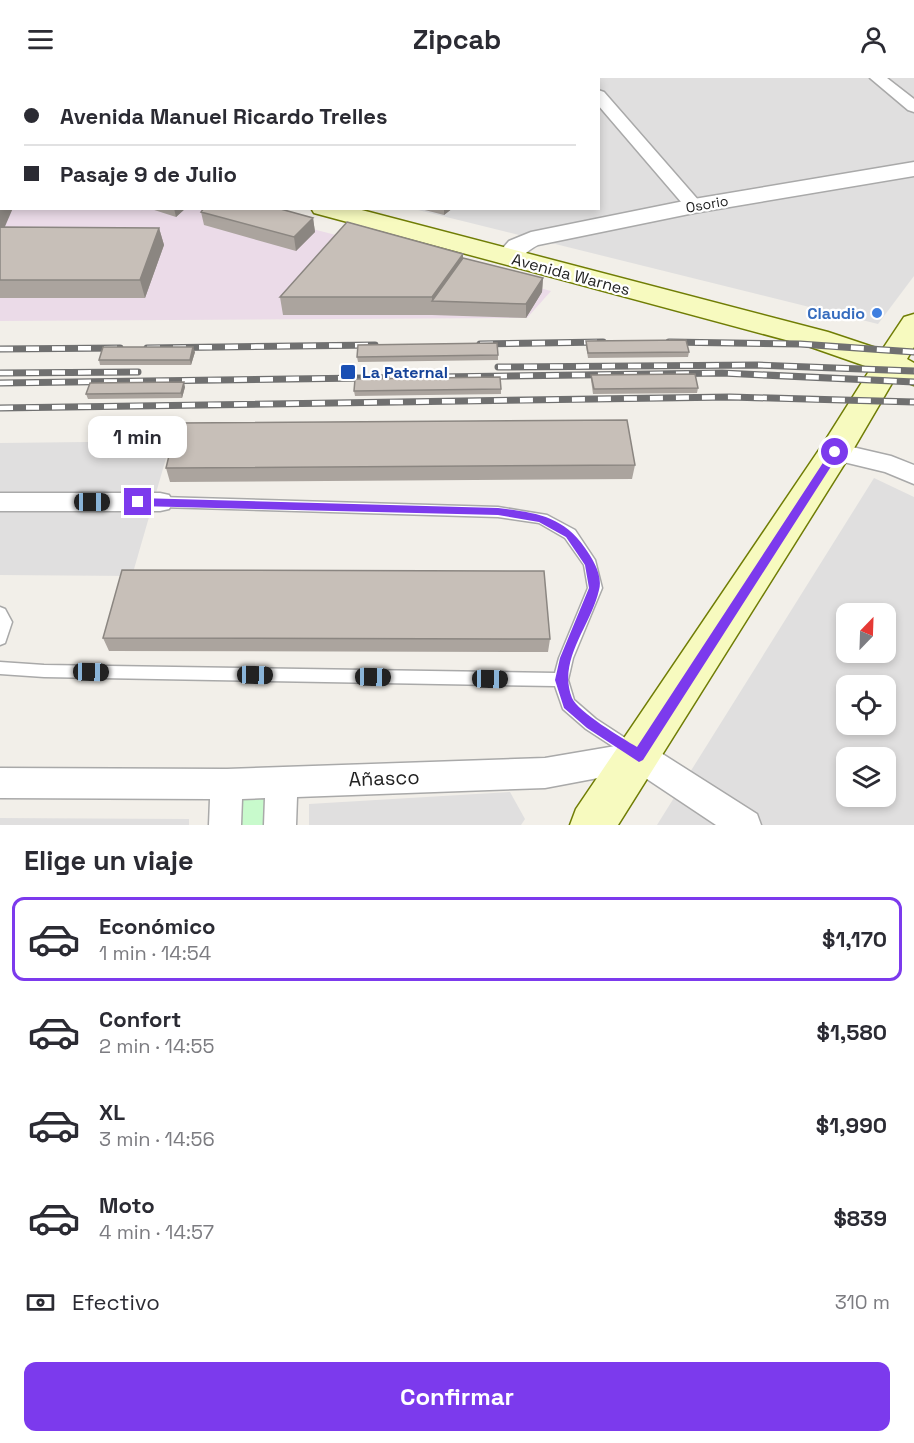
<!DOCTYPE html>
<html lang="es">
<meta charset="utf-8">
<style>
:root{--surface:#fff;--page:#f2f2f3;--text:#2b2b33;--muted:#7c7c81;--line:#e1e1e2;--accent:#7c3aed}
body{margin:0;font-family:"Space Grotesk",sans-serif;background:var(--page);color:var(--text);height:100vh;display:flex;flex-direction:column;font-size:22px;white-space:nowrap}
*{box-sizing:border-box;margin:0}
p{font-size:20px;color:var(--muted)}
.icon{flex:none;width:33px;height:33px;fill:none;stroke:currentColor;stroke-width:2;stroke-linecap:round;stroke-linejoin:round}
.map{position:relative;height:747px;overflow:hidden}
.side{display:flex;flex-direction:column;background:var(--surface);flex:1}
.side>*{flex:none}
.hud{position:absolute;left:0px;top:0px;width:600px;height:132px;box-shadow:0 3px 9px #0003;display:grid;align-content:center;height:132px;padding:0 24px;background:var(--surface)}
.needle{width:39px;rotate:23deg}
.tools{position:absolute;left:836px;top:525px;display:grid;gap:12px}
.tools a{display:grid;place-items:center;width:60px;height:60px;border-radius:12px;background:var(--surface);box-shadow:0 3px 9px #0003;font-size:30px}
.end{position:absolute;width:27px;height:27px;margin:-14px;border:8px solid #7c3aed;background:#fff;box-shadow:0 0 0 3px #fff}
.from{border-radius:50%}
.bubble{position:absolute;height:42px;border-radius:12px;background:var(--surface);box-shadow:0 3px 9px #0003;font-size:20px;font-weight:700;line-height:42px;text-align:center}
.car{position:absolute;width:18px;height:36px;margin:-18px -9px;border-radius:8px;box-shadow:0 0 4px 2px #0007;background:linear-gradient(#222 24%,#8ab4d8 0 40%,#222 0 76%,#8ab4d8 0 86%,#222 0)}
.hud b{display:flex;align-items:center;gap:21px;height:57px;font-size:22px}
.hud b+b{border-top:2px solid var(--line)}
.hud i{width:15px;height:15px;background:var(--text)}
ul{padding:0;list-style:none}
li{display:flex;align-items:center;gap:18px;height:84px;margin:0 12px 9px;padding:0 12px;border:3px solid transparent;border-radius:12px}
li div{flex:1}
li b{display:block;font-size:22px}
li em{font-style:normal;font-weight:700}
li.on{border-color:var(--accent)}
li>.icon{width:54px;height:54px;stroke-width:1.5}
h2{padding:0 24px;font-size:27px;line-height:72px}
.pay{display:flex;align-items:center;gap:15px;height:66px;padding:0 24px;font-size:22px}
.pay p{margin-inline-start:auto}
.primary-button{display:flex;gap:12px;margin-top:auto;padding:12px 24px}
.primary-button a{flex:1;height:69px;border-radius:12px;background:var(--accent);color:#fff;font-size:24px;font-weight:700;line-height:69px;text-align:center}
header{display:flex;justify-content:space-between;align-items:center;height:78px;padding:0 24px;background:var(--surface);font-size:27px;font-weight:700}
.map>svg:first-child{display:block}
.residential{fill:#e0dfdf;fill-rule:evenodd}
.industrial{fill:#ebdbe8}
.park{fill:#c8facc}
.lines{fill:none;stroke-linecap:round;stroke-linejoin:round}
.service-casing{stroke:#a9a9a9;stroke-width:3}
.minor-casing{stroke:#a9a9a9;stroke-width:3}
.tertiary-casing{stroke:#a9a9a9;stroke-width:3}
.secondary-casing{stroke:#707d05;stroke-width:3}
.service{fill:#fff;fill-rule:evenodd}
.minor{fill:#fff;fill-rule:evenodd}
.tertiary{fill:#fff;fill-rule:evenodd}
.secondary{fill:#f7fabf;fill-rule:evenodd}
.rail-casing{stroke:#707070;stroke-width:7}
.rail{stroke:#fff;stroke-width:4.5;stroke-dasharray:13;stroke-linecap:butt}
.wall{fill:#aba49e}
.shaded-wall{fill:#8b8681}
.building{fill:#c7bfb8;stroke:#8b8681;stroke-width:1.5}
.route{fill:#7c3aed}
.shop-dot{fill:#3f7fe0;stroke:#fff;stroke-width:2}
.transit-dot{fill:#1a4fb4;stroke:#fff;stroke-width:2}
.labels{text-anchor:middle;stroke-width:4.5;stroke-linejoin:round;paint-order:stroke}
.far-street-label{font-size:14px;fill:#222;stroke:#fff}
.street-label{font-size:16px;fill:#222;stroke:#fff}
.shop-label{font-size:16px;font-weight:bold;fill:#366cbe;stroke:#fff;text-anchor:end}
.transit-label{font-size:16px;font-weight:bold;fill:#164399;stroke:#fff;text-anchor:start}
.near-street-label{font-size:20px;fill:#222;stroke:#fff}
</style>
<header><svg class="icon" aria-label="menu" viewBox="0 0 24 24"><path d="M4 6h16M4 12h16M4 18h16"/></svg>Zipcab<svg class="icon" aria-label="person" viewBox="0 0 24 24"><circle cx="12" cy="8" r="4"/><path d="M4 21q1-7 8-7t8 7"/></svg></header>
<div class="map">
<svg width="914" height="747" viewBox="0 0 914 747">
<rect width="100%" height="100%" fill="#f2efe9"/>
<path class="residential" d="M137,0H914V198L878,246L414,131L598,130V2Z
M171,363L132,498L0,497V365Z
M874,400L914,419V747H657ZM846,536H885V574H846ZM846,608H885V646H846ZM846,680H885V718H846Z
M510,714L525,741L521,747H309V726Z
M0,740L189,741V747H0Z"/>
<path class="industrial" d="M0,69L2,130L236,131L551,213L527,240L0,243Z"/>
<path class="park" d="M281,704L280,747H225L227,706Z"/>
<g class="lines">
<g class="service-casing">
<path id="service" d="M160,419L498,429L547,437L575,452L595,482L602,510L573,580L568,602L574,622L596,641L639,669L642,674L639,679L634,681L629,679L586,651L563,631L555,608L44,599L0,596V584L44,587L555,595L559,580L588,510L584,487L565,460L539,445L498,439L160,429L156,427L154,424L156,421Z
M0,529L5,531L12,544L5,565L0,567Z"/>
</g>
<g class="minor-casing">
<path id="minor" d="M247,0H263V2H248Z
M552,0H577L551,2Z
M870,0H887L914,21V34L908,32Z
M598,12L604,14L700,124L703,128L700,132H688L598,27Z
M835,365L891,378L914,387V406L885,394L827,380L823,374L827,368Z
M0,415H160L169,417L173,424L169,431L160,433H0Z
M639,664L650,668L757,736L761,747H716L635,693L545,710L297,719L296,747H264L265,720L242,721L241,747H209L210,721L0,720V690L227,691L545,680Z"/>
</g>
<g class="tertiary-casing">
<path id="tertiary" d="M307,0H327L307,2Z
M914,84V98L694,135L538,167C523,174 516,189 498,184L495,179L509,163L531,154L694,121Z"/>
</g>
<g class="secondary-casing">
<path id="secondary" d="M0,42H2V56H0Z
M311,130H354L828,254L882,272L904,239L914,236V269L907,281L914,285V307L895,300L847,382L618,747H570L576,731L823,366L871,290L808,268L314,135Z"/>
</g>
<use href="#service" class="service"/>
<use href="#minor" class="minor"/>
<use href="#tertiary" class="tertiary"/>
<use href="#secondary" class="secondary"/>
<g class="rail-casing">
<path id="rail" d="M669,264L800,266L914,274
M480,266L603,264
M147,270L375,267
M0,271L120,270
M498,289L758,287L914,293
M0,295L138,294
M0,305L722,295L914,304
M0,330L730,319L914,324"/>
</g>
<use href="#rail" class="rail"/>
</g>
<path class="wall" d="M0,90L5,149L159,150L164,167L145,220H0Z
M148,130H186L176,139Z
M417,130H453L444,137Z
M201,134L313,140L315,154L296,173L204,147Z
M463,176V180L543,200L542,214L526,240L432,237H283L280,219Z
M586,263L689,274L688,279L588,280L586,268Z
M195,274L191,287H100L99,282Z
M498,277V282L358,284L357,279Z
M591,297L698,310L697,315L593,316L591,302Z
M185,309L182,320L88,321L86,316Z
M501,311V316L355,318L354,313Z
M635,387L632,401L170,404L166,390Z
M103,560L550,561L548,574L109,573Z"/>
<path class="shaded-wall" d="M2,125V130H13L0,160V128Z
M174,130H186L176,139Z
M444,130H453L444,137Z
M313,140L315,154L296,173L294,159Z
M159,150L164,167L145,220L140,202Z
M463,176V194L432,223V219Z
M543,200L542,214L526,240V226Z
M193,269L195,274L191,287L190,282Z
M184,304L185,309L182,320L181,315Z"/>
<path class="building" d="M2,89V98L0,97V90Z
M0,97L2,98V125L0,128Z
M204,130H277L313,140L294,159L201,134Z
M347,144L463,176L432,219H280Z
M0,149L159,150L140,202H0Z
M463,180L543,200L526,226L432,223Z
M686,262L689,274L588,275L586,263Z
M497,265L498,277L357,279L358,267Z
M103,269H193L190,282H99Z
M695,296L698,310L594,311L591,297Z
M500,299L501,311L354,313L355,301Z
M184,304L181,315L86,316L90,305Z
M627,342L635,387L166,390L177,345Z
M122,492L544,493L550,561L103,560Z"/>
<path class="route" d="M835,370L839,371V376L643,682L639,684L587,650L564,630L555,602L560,580L589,510L585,487L566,459L539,444L498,437L138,428L132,424L138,420L498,430C535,435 562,437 585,470C593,481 603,498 599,512C591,548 557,582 572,620C578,634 622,660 637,669L832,371Z"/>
<circle class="shop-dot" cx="877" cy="235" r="6"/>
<rect class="transit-dot" x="340" y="286" width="16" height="16" rx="3"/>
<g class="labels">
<g class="far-street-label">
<text transform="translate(707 126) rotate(-10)" y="5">Osorio</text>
</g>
<g class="street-label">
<text transform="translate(571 196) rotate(15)" y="6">Avenida Warnes</text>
</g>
<g class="shop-label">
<text x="865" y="241">Claudio</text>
</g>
<g class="transit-label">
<text x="362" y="300">La Paternal</text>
</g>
<g class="near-street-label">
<text transform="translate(384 700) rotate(-2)" y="7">Añasco</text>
</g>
</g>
</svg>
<div class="tools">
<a><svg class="needle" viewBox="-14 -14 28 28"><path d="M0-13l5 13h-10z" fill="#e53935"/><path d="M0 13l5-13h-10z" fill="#7c7c81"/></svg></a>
<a><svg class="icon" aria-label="locate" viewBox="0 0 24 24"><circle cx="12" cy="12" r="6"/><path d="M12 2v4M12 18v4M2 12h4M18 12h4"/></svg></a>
<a><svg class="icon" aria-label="layers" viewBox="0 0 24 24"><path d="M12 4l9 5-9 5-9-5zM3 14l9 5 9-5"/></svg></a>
</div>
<i class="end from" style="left:835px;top:374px"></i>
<i class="end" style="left:138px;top:424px"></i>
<div class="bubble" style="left:88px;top:338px;width:99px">1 min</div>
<i class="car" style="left:92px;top:424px;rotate:90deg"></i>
<i class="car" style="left:91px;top:594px;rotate:91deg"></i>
<i class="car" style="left:255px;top:597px;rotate:91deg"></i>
<i class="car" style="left:373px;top:599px;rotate:91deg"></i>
<i class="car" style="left:490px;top:601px;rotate:91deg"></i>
<div class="hud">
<b><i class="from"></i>Avenida Manuel Ricardo Trelles</b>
<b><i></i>Pasaje 9 de Julio</b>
</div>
</div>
<section class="side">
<h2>Elige un viaje</h2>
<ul>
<li class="on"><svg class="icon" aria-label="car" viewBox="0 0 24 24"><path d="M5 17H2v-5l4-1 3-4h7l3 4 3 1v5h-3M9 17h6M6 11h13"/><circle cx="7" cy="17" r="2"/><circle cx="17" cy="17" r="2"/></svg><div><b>Económico</b><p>1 min · 14:54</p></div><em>$1,170</em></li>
<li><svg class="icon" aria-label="car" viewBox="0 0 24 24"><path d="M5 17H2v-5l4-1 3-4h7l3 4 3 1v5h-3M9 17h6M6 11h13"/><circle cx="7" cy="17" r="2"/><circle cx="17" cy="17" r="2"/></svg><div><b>Confort</b><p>2 min · 14:55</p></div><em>$1,580</em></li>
<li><svg class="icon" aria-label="car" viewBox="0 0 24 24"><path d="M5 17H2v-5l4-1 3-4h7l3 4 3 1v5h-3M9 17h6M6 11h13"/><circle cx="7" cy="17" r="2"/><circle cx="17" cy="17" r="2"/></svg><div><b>XL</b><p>3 min · 14:56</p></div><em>$1,990</em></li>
<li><svg class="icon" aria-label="car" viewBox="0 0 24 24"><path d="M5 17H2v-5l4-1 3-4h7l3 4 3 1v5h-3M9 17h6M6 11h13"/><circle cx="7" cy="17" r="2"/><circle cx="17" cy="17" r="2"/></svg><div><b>Moto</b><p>4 min · 14:57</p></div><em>$839</em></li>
</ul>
<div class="pay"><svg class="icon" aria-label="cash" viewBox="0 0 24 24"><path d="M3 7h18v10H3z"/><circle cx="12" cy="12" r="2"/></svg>Efectivo<p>310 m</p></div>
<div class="primary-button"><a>Confirmar</a></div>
</section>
